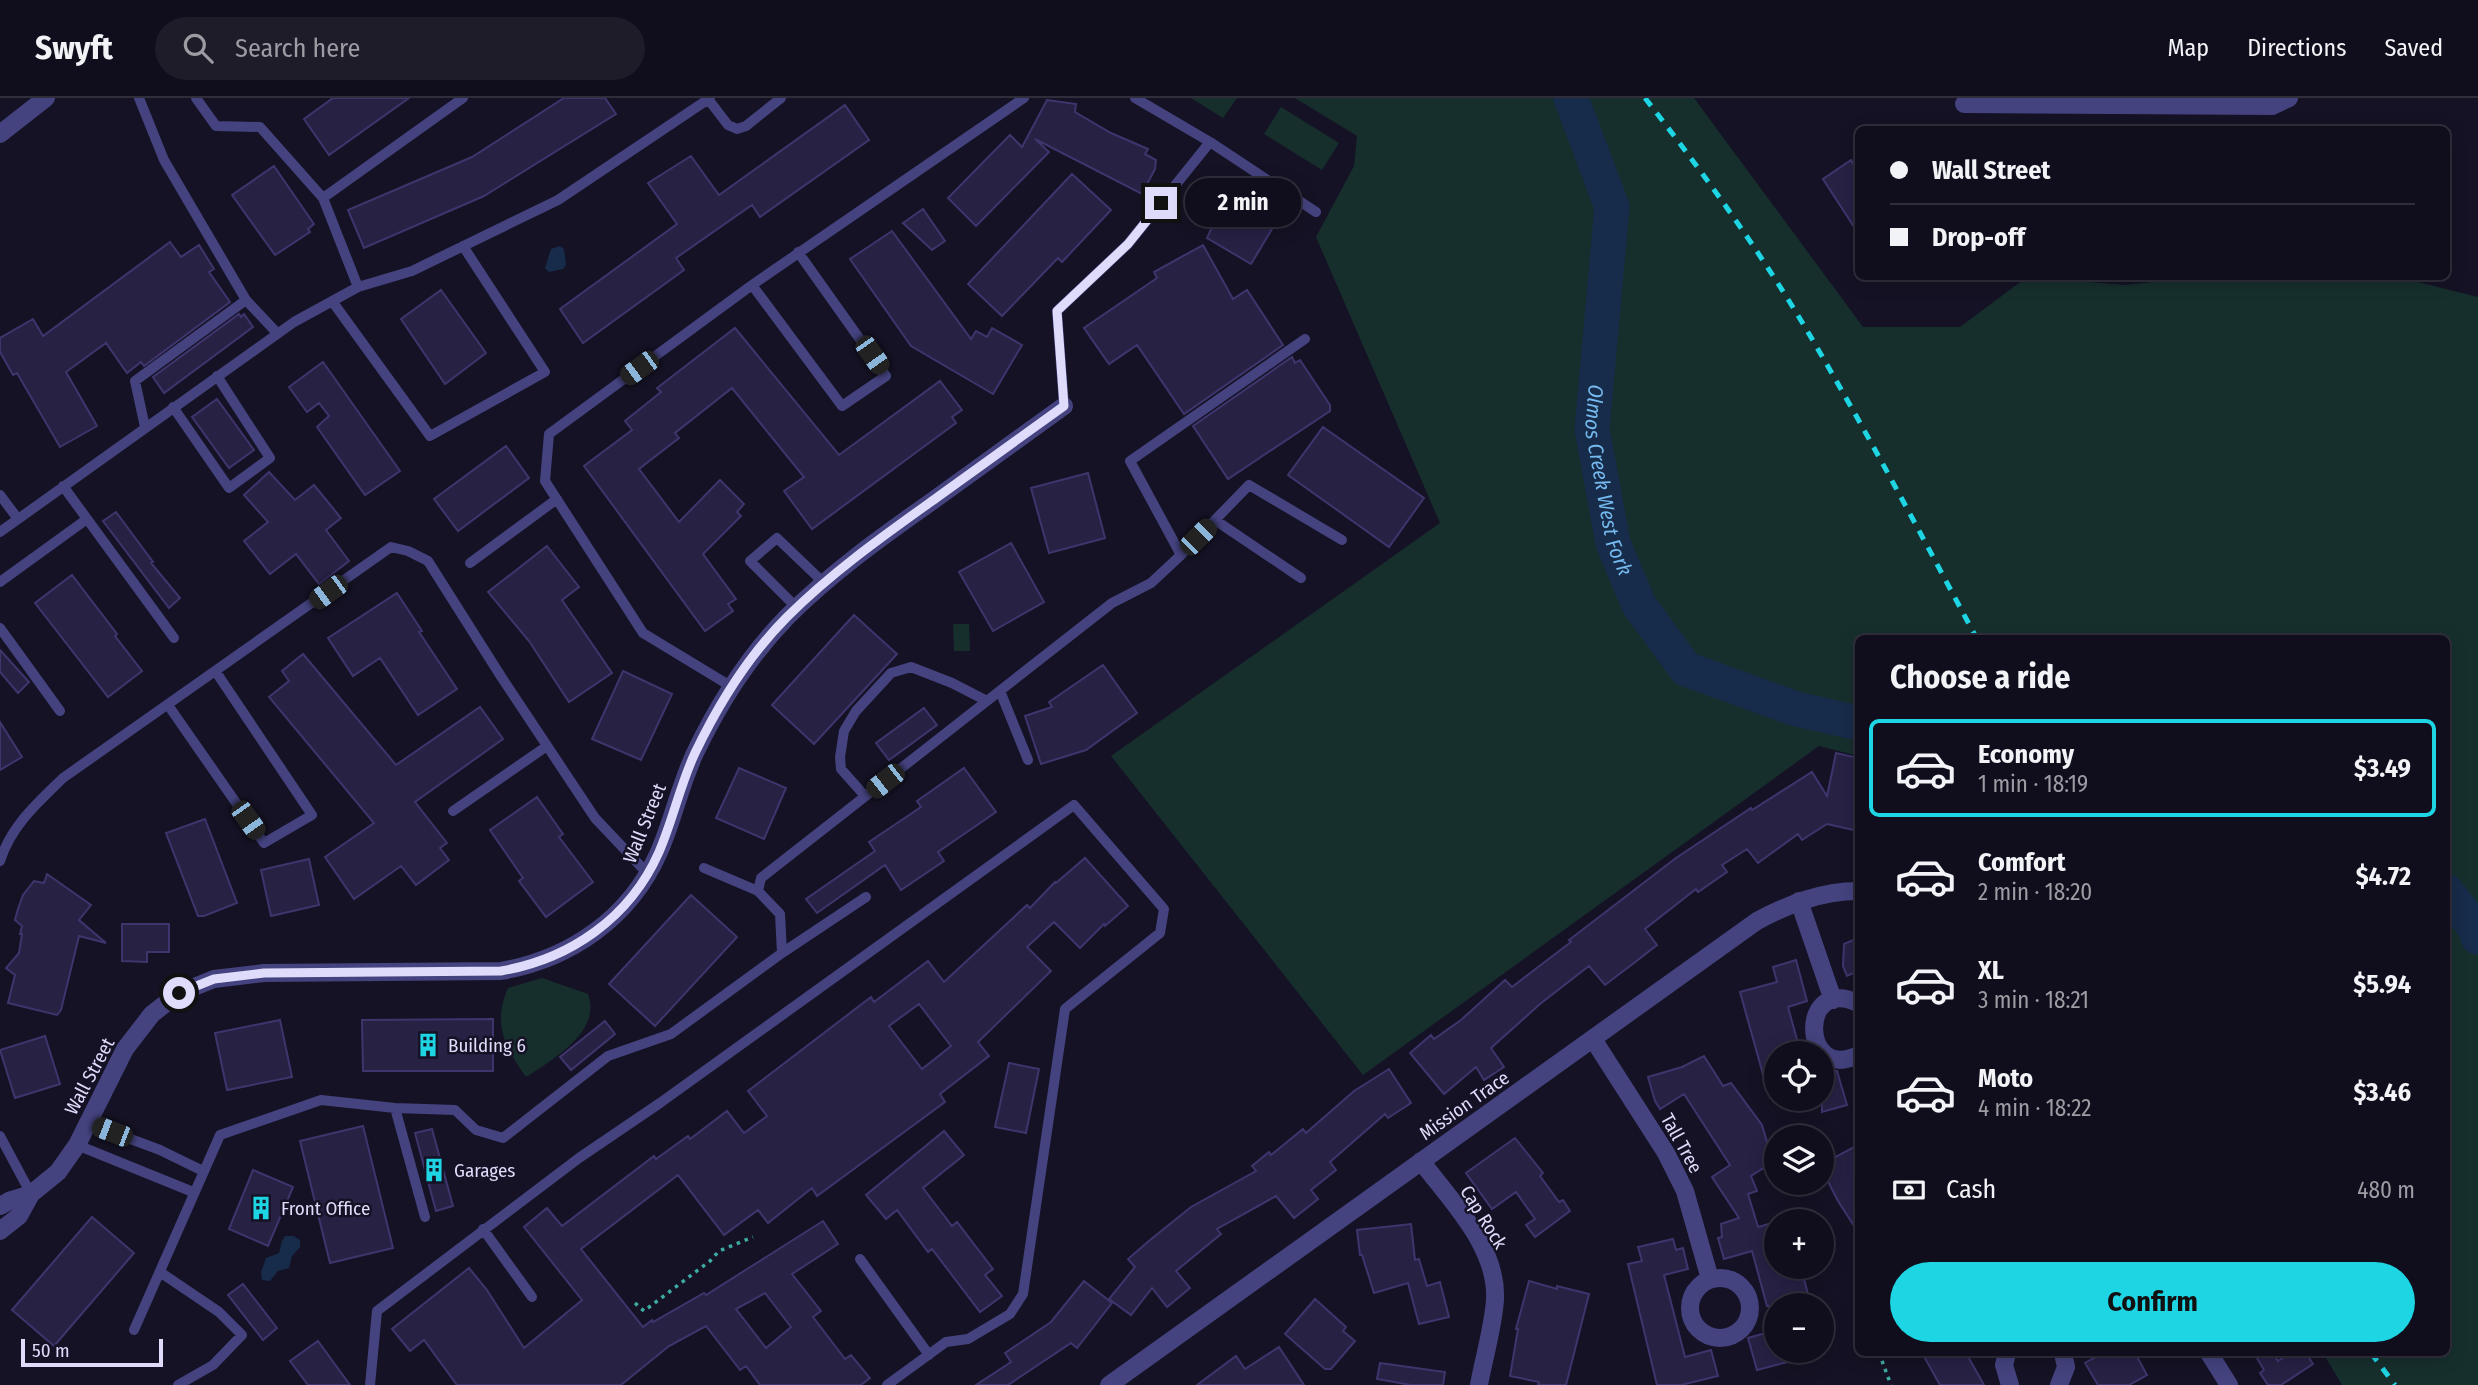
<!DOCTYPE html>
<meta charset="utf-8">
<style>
:root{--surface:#100e1c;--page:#1e1c29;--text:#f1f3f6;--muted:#9c9ca3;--line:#302e3b;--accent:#1ed5e4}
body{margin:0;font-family:"Fira Sans Condensed",sans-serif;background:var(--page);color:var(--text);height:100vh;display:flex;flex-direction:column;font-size:26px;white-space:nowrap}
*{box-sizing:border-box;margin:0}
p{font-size:23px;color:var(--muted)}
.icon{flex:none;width:38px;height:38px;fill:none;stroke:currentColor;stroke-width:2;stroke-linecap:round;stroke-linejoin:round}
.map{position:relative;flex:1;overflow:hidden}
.sheet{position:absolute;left:1855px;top:537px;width:595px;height:721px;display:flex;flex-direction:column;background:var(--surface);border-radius:10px;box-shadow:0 4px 18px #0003,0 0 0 2px var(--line)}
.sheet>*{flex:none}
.top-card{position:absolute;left:1855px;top:28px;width:595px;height:154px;border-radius:10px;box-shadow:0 4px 18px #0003,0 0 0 2px var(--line);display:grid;align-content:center;height:154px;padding:0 35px;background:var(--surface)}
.controls{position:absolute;left:1764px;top:943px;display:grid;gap:14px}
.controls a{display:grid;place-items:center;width:70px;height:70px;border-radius:50%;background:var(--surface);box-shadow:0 4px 18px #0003,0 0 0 2px var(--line);font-size:35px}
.scale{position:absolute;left:21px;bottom:18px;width:142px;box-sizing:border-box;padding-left:7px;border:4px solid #dedbfb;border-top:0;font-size:19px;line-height:24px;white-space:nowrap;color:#dedbfb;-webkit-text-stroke:5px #151225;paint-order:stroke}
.end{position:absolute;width:32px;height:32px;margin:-16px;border:9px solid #dedbfb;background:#111;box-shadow:0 0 0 4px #111}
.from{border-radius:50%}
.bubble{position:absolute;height:49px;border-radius:24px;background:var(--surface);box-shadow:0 4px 18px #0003,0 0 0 2px var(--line);font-size:23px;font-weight:700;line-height:49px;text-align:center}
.car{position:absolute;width:21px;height:42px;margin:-21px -10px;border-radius:9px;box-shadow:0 0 5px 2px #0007;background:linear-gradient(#222 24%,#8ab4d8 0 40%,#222 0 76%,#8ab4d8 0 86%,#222 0)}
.top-card b{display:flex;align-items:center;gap:24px;height:66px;font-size:26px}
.top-card b+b{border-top:2px solid var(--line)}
.top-card i{width:18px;height:18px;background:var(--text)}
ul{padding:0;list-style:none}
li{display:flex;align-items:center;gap:21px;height:98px;margin:0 14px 10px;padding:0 21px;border:4px solid transparent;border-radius:10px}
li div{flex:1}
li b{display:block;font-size:26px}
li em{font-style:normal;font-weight:700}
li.selected{border-color:var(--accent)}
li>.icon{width:63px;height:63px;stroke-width:1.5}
h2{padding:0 35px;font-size:32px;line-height:84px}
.pay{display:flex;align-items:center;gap:18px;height:77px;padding:0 35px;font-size:26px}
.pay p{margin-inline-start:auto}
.cta{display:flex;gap:14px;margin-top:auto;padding:14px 35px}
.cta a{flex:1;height:80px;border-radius:42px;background:var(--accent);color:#111;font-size:28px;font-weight:700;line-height:80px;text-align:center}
header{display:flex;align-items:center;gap:42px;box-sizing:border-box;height:98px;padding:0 35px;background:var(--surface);border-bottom:2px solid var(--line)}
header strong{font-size:33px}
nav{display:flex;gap:38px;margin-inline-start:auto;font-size:24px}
.search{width:490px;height:63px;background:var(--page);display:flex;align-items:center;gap:18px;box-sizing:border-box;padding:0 24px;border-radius:38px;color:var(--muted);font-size:26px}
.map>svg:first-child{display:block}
.green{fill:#162f2d}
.water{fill:#172c4a}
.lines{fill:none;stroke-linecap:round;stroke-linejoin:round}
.river{stroke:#172c4a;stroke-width:35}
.building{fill:#272144;stroke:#3f356d;stroke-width:2;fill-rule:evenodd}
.path{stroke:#3eaba2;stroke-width:3.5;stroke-dasharray:3.5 5;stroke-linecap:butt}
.lane{stroke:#44437f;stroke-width:10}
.street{stroke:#44437f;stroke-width:18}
.rail{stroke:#1ed5e4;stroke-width:5;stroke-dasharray:10 9;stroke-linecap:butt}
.route{stroke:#dedbfb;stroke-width:9}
.labels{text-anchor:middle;stroke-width:5;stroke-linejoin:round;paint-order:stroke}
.street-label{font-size:19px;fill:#dedbfb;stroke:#151225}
.poi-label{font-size:19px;fill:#dedbfb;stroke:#151225;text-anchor:start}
.water-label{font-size:21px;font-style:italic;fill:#75b9ee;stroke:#151225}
</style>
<header>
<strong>Swyft</strong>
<div class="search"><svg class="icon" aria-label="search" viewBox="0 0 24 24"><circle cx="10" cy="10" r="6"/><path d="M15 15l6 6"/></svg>Search here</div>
<nav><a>Map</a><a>Directions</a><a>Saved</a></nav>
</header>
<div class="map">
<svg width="2478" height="1287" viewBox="0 0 2478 1287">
<rect width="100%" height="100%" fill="#151225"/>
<path class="green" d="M1191,0H1237L1223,20Z
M1295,0H1694L1863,229H1960L2027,179L2125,187L2211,178L2398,179L2478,199V1287H2342L2323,1255H2446V541H1858V658L1819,648L1363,977L1111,658L1440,425L1316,139L1354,68L1357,38Z
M1281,9L1339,45L1322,72L1264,36Z
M953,526H969L970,553H954Z
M542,880L588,896C602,934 552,962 526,979C505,949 492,926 508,890Z"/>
<path class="water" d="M560,148L564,151L566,167L563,171L549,174L545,170L551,151Z
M285,1138H293L300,1142V1149L292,1158L289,1170L278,1173L270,1183L262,1182L261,1174L266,1160L279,1155L282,1143Z"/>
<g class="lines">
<g class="river">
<path id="s1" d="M1571,0L1612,109L1592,331L1613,445L1639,507L1686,571L1796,611L1858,625"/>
<path d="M2446,793L2475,830L2478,839"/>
</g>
</g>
<path class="building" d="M333,0H409L329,57L304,21Z
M564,0H605L616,16L484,98L364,150L348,112L472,59Z
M1047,2L1076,6L1075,14L1111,35L1148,51L1145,56L1156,62L1155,71L1142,96L1035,41L1049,54L976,128L948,100L1010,37L1022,49Z
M845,7L869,42L760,119L752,107L676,160L684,172L583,245L560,211L677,126L648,85L691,58L719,97Z
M1851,62L1858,74V135L1823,81Z
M274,68L314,126L308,131L310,134L275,157L232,97Z
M1072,76L1111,112L1062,164L1058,160L1002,218L968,186Z
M1231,99L1275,126L1251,166L1207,140L1212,129L1203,124L1216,104L1225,109Z
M923,111L945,143L932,152L903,125Z
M892,133L971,241L976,233L987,239L992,230L1022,247L993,296L911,248L850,161Z
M170,144L181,159L199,147L214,171L209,174L230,204L144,268L141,264L127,275L106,245L66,274L97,328L60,349L17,275L13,277L0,254V240L33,221L43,238Z
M1203,147L1233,201L1247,192L1283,247L1184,316L1137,247L1109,266L1084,230L1157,180L1154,174Z
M441,192L486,255L445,286L401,221Z
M239,216L241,219L244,216L253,229L164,295L153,279Z
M735,230L839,357L940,283L962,312L952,319L956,325L812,431L784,393L804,379L732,290L675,335L679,340L639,371L679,424L720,382L744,406L737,414L741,418L703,456L736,501L728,506L733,513L705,533L584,368L632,332L625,323L661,294L657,290Z
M1292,259L1295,265L1300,262L1330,307V313L1228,381L1193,328Z
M323,264L400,373L365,397L317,329L329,318L319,305L307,314L289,289Z
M217,301L254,352L229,370L192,319Z
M1323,329L1424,400L1389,449L1288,377Z
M506,348L529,380L458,433L434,401Z
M269,374L295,402L314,387L341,420L326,432L349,463L319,486L296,456L270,476L244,443L268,424L244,397Z
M1088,375L1105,440L1049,455L1031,390Z
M116,414L153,464L151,465L180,500L169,510L103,423Z
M1011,445L1044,504L993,533L959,474Z
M547,448L579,489L562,502L612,575L569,604L529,543L488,494Z
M72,477L117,536L115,538L142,573L108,599L35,505Z
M397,495L422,533L419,534L457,591L418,617L380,560L353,578L328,540Z
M854,517L897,556L814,646L772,607Z
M0,552L29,584L18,595L0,574Z
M303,556L396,667L480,609L503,641L415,704L447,745L440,750L449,762L416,787L401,768L354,801L325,759L374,725L269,599L289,583L282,573Z
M1103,567L1137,615L1086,652L1041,666L1025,618L1052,609L1049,604Z
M623,573L672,596L641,662L592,641Z
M924,610L937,627L889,662L876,645Z
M0,624L22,659L0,672Z
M1836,655L1858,660V733L1827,726L1802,742L1798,736L1758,765L1747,751L1722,767L1727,774L1698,794L1696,791L1645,831L1657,847L1634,865L1605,887L1589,868L1540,906L1491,950L1504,969L1484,982L1476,969L1444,996L1410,955L1431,937L1434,941L1461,922L1505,882L1512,889L1571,844L1569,842L1676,760L1751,710L1752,712L1812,674L1827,698Z
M739,670L786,690L764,741L716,720Z
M964,670L996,714L938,754L944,763L901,792L885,767L817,815L806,801L875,753L869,744L921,709L917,703Z
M537,699L563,736L559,739L593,784L546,819L519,783L523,780L490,732Z
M205,721L237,805L204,818H198L166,735Z
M1085,760L1128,808L1105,828L1104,826L1080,850L1054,824L1027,849L1051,873L978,944L989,958L940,996L945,1004L817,1098L812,1090L768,1125L758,1112L724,1137L678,1077L581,1151L643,1229L652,1222L653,1224L704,1195L706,1197L823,1123L838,1146L792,1176L821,1213L813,1219L845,1261L851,1257L870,1280L861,1287H760L746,1268L740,1272L706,1228L669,1248L621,1287H457L424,1242L410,1253L392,1231L469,1170L487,1192L524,1250L582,1202L524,1129L547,1110L562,1128L654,1058L656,1061L688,1038L690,1041L727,1013L744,1035L767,1018L748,993L871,899L874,904L928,863L944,884L1027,807L1030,810L1055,784L1056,785ZM919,906L951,948L922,971L889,928ZM765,1195L791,1229L766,1250L736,1211Z
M309,761L319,807L271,818L261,772Z
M47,776L91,807L79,822L106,845L79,838L61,912L57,917L8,905L15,877L6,870L19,855L22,836H20L22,828L15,822L18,811L23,797L34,783L44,785Z
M691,797L737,839L655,928L609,886Z
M122,826H169V854H147V864L122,863Z
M1858,840V873L1847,878L1843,868L1844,846Z
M1796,862L1807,903L1788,909L1801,956H1776V976L1764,980L1740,894L1777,884L1773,869Z
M493,921V973H363L362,922Z
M280,922L292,979L227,992L215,935Z
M605,923L615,936L571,972L560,959Z
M45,938L60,986L15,1000L0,952Z
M1704,958L1723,988L1731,985L1762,1027L1773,1064L1751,1078L1757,1093L1748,1096L1758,1129L1776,1124V1169H1791L1793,1179L1803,1177L1811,1208H1767L1752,1153L1724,1161L1718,1140L1722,1139L1721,1126L1739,1120L1712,1079L1730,1067L1684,996L1660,1011L1655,1003L1648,979L1682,969Z
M1009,965L1039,971L1026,1035L995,1029Z
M1389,971L1411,1005L1388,1020L1385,1016L1330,1064L1336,1072L1311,1092L1318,1101L1294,1120L1276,1098L1217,1131L1221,1136L1176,1173L1190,1190L1167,1209L1152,1190L1131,1217L1109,1201L1135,1169L1128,1161L1150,1142L1191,1109L1256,1073L1252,1068L1269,1054L1271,1057L1303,1031L1306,1035L1354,993Z
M1837,973L1847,1007L1822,1014V977Z
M363,1028L393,1150L330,1165L300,1043Z
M432,1031L453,1108L436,1113L415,1035Z
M944,1033L964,1057L923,1090L952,1128L957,1124L993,1171L985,1177L1002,1198L980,1214L932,1151L928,1154L897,1112L886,1121L866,1097Z
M1515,1040L1543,1075L1540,1078L1559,1104L1563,1102L1570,1113L1535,1139L1526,1127L1535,1121L1516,1094L1492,1111L1466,1075Z
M1858,1047V1134L1838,1103L1822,1072V1066Z
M253,1072L293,1089L268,1148L229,1131Z
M92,1119L134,1155L54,1248L12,1212Z
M1411,1126L1415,1162L1419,1161L1427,1188L1440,1184L1449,1219L1419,1226L1408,1185L1374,1195L1362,1157H1360L1357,1132Z
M1673,1141L1676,1152L1683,1150L1688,1171L1664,1177L1685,1259L1711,1252L1718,1278L1681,1287H1657L1628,1166L1642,1163L1638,1149Z
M1084,1183L1112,1205L1077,1250L1071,1245L1008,1287H976L1011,1264L1005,1255L1051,1224Z
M1529,1183L1557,1191V1188L1589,1196L1566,1287H1538L1539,1284L1510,1278L1518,1231H1516Z
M243,1186L277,1230L263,1242L228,1197Z
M1315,1201L1346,1229L1343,1233L1355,1243L1331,1271H1325L1285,1236Z
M1776,1232V1253H1810L1811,1258L1757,1272L1748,1240Z
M318,1243L350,1287H308L290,1263Z
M1279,1249L1304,1287H1197L1236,1258L1245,1271Z
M1922,1255H1966L1984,1287H1940Z
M2103,1255H2135L2147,1277L2129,1287H2098L2085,1265Z
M2254,1255H2273L2278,1263L2290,1255H2306L2313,1266L2281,1287H2268L2260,1275L2264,1272Z
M1380,1265L1445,1274L1443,1287H1411L1377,1281Z"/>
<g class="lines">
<path class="path" d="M635,1205L644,1213L710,1163L719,1153L753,1139
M1879,1255L1891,1287"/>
<path class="lane" d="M139,0L164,62L246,202L277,235
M196,0L216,28L260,29L323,100
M708,1L728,27L737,31L746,28L781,0
M1210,44L1316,114
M752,187L842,308L886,278L798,154
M358,189L323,100L463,0
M332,203L430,338L545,274L463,148
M1064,308L1057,213L1128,146L1210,44L1135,0
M173,309L229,390L270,360L217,278
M145,329L135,283L246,202
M63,388L174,540
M0,397L18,421
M1215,422L1301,480
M0,434L294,224L358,189L412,173L558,102L710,0
M1181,457L1249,387L1342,442
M470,465L557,401
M0,484L87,421
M797,510L750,463L777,440L824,485
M0,530L60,613
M732,589L643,535L545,383L549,336L752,187L1024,0
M1000,593L1028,662
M168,607L264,745L312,717L216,574
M865,698L841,671L840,659L844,633L856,613L891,575L911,569L952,585L987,603
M453,713L547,648
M0,763C11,728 37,705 63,680L391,449L408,453L428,463L502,580L595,720L648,776
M704,770L758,793L780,816L782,855
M758,793L761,780L1112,505L1151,485L1181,457L1130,363L1305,241
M395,1010L425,1119
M88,1025L160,1052L203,1073
M0,1038L31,1096
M77,1047L193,1094
M483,1131L532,1199
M860,1161L929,1257
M160,1174L219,1214L242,1237L213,1267L178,1287
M134,1232L220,1037L321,1002L395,1010L455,1012L476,1032L503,1040L608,958L671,936L782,855L866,799
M370,1287L377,1213L579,1060L660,1005L1074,707L1164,811L1160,835L1065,911L1023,1196L1010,1216L968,1241L946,1244L887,1287"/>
<path class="street" d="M1964,6L2272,8L2289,0
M0,36L46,0
M1799,803L1833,902
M1858,905C1798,877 1801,985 1858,957
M1593,941L1666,1055L1685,1093L1710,1181
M1421,1063C1451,1103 1498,1149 1495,1202C1493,1230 1484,1259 1479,1287
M0,1108L11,1102L31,1096
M0,1133L19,1118L31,1096L58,1074L77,1047L125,951L152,916L179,895L214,881L264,875L501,873C570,861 630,820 659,754C673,722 680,687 695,655C718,607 749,558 787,519C831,475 880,440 931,404C975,372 1020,340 1064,308
M1690 1210a30 30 0 1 1 60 0a30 30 0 1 1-60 0Z
M2007,1255L2004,1267L2010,1287
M2209,1255L2229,1287
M1109,1287L1757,823C1789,806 1822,793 1858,793
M2059,1287L2066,1269L2063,1255"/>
<path class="rail" d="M1645,0C1708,81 1768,164 1819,253C1874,347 1925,444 1977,541
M2371,1255L2395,1287"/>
</g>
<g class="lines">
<path class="route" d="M179,895L214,881L264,875L501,873C570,861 630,820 659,754C673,722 680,687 695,655C718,607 749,557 787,519C833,473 886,436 939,398C981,368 1023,338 1064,308L1057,213L1128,146L1161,105"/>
</g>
<defs>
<g id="building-bare" transform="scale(1.89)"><path d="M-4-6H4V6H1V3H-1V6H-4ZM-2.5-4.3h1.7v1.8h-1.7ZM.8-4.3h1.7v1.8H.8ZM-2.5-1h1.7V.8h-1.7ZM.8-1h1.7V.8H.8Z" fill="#1ed5e4" stroke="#151225" stroke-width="2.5" paint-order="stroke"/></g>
</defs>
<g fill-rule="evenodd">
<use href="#building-bare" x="428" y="947"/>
<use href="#building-bare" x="434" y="1072"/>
<use href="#building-bare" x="261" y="1110"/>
</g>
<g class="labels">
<g class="street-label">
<text transform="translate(644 725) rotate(-68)" y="7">Wall Street</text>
<text transform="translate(89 978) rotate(-62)" y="7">Wall Street</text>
<text transform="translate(1464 1007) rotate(-35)" y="7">Mission Trace</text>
<text transform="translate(1682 1045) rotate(61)" y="7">Tall Tree</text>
<text transform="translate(1484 1119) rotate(58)" y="7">Cap Rock</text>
</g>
<g class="poi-label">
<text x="448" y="954">Building 6</text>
<text x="454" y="1079">Garages</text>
<text x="281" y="1117">Front Office</text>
</g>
<g class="water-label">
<text dy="7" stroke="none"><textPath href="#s1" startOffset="392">Olmos Creek West Fork</textPath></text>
</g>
</g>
</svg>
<div class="controls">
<a><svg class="icon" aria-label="locate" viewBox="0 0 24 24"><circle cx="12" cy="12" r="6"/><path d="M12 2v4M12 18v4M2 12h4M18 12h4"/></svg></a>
<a><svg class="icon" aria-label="layers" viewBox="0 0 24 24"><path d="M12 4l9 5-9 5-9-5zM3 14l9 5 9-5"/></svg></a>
<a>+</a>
<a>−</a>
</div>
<div class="scale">50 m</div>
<i class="end from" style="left:179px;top:895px"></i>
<i class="end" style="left:1161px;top:105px"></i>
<div class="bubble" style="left:1185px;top:80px;width:116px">2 min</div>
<i class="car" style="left:872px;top:257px;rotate:145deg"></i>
<i class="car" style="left:639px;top:270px;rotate:234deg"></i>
<i class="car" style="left:1198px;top:439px;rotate:45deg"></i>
<i class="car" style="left:328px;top:494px;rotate:234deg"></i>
<i class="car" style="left:885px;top:683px;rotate:232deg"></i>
<i class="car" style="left:248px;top:722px;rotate:145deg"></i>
<i class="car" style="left:112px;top:1034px;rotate:291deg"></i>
<div class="top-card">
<b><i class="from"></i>Wall Street</b>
<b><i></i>Drop-off</b>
</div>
<section class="sheet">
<h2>Choose a ride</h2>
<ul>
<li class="selected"><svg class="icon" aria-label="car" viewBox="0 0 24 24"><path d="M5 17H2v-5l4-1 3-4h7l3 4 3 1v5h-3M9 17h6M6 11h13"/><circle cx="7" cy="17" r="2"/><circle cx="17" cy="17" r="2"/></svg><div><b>Economy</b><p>1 min · 18:19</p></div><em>$3.49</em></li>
<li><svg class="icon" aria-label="car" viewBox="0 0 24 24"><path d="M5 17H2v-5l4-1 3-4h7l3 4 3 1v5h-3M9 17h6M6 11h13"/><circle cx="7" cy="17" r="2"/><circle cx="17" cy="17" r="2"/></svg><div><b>Comfort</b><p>2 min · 18:20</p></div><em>$4.72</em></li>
<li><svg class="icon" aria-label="car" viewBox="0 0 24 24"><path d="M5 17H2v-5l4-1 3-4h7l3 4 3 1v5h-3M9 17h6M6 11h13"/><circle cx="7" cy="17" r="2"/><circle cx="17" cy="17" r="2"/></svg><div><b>XL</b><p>3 min · 18:21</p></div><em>$5.94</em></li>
<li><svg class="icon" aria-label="car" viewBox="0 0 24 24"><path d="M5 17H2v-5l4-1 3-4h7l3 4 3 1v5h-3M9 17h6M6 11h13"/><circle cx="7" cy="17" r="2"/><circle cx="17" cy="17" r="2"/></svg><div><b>Moto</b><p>4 min · 18:22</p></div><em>$3.46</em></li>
</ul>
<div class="pay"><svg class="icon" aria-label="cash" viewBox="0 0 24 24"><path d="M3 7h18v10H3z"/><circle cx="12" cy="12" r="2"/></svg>Cash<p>480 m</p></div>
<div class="cta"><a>Confirm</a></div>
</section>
</div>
